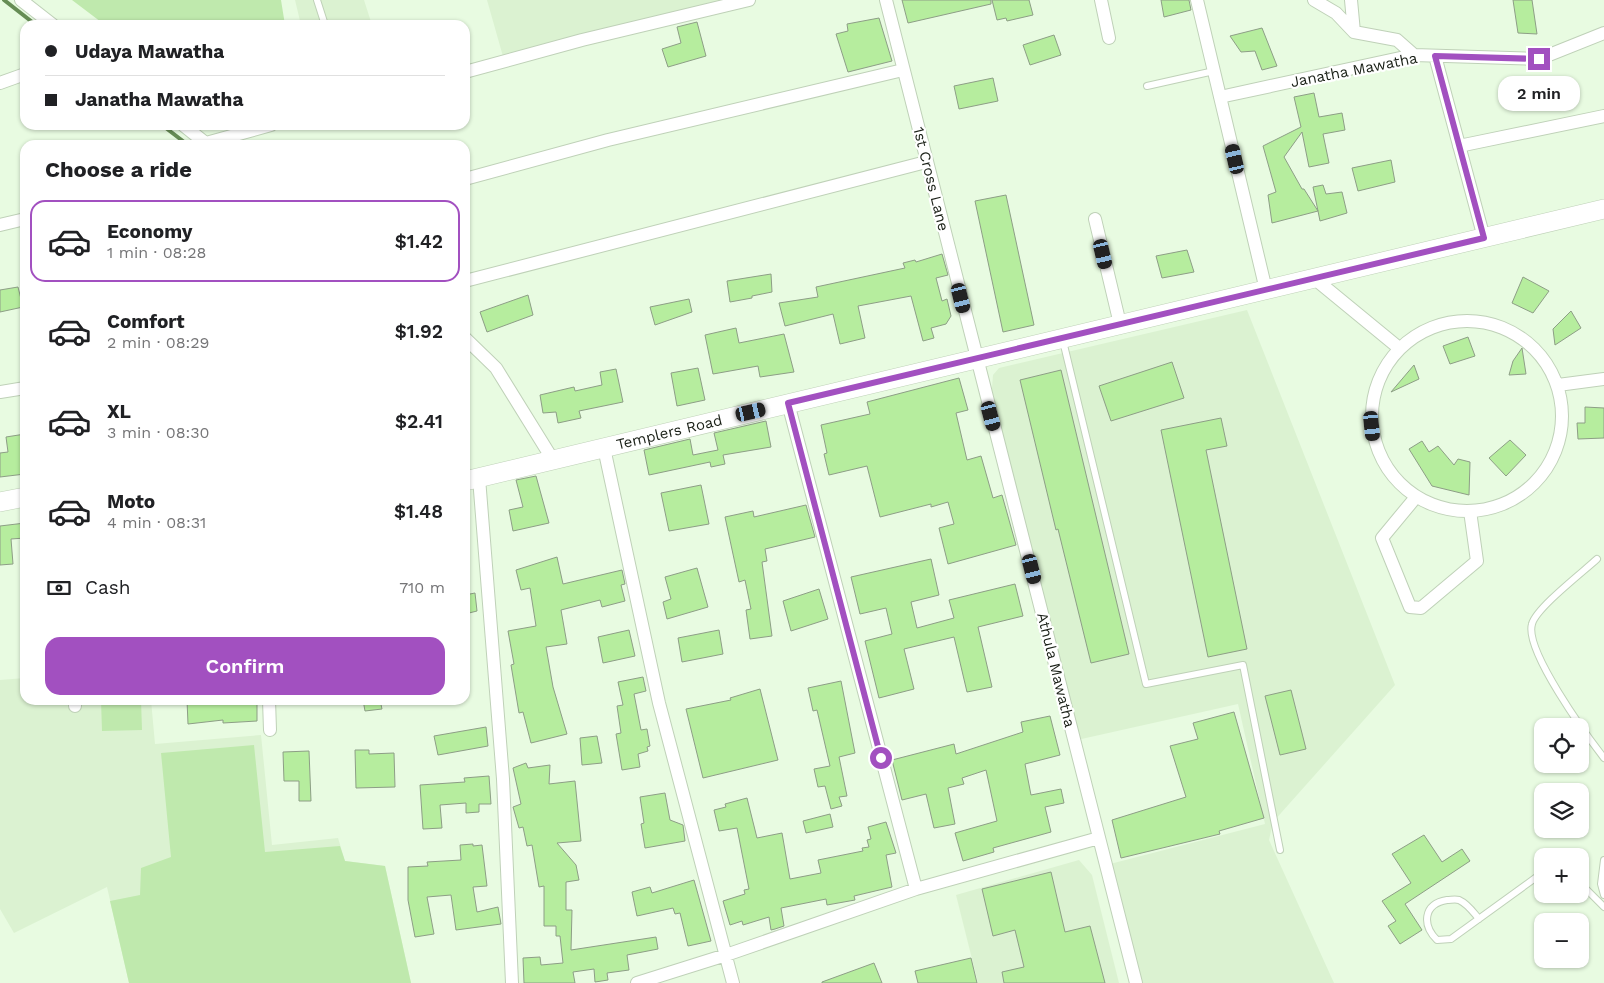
<!DOCTYPE html>
<meta charset="utf-8">
<style>
:root{--surface:#fff;--page:#f2f2f2;--text:#202124;--muted:#757577;--line:#e0e0e0;--accent:#a250c0}
body{margin:0;font-family:"Work Sans",sans-serif;background:var(--page);color:var(--text);height:100vh;display:flex;flex-direction:column;font-size:19px;white-space:nowrap}
*{box-sizing:border-box;margin:0}
p{font-size:16px;color:var(--muted)}
.icon{flex:none;width:28px;height:28px;fill:none;stroke:currentColor;stroke-width:2;stroke-linecap:round;stroke-linejoin:round}
.map{position:relative;flex:1;overflow:hidden}
.drawer{position:absolute;left:20px;top:140px;width:450px;height:565px;display:flex;flex-direction:column;background:var(--surface);border-radius:15px;box-shadow:0 1px 4px #0004}
.drawer>*{flex:none}
.guide{position:absolute;left:20px;top:20px;width:450px;height:110px;border-radius:15px;box-shadow:0 1px 4px #0004;display:grid;align-content:center;height:110px;padding:0 25px;background:var(--surface)}
.tools{position:absolute;left:1534px;top:718px;display:grid;gap:10px}
.tools a{display:grid;place-items:center;width:55px;height:55px;border-radius:10px;background:var(--surface);box-shadow:0 1px 4px #0004;font-size:25px}
.end{position:absolute;width:22px;height:22px;margin:-11px;border:6px solid #a250c0;background:#fff;box-shadow:0 0 0 2px #fff}
.from{border-radius:50%}
.bubble{position:absolute;height:35px;border-radius:15px;background:var(--surface);box-shadow:0 1px 4px #0004;font-size:16px;font-weight:600;line-height:35px;text-align:center}
.car{position:absolute;width:15px;height:30px;margin:-15px -8px;border-radius:6px;box-shadow:0 0 4px 1px #0007;background:linear-gradient(#222 24%,#8ab4d8 0 40%,#222 0 76%,#8ab4d8 0 86%,#222 0)}
.guide b{display:flex;align-items:center;gap:18px;height:48px;font-size:19px}
.guide b+b{border-top:1px solid var(--line)}
.guide i{width:12px;height:12px;background:var(--text)}
ul{padding:0;list-style:none}
li{display:flex;align-items:center;gap:15px;height:82px;margin:0 10px 8px;padding:0 15px;border:2px solid transparent;border-radius:15px}
li div{flex:1}
li b{display:block;font-size:19px}
li em{font-style:normal;font-weight:600}
li.current{border-color:var(--accent)}
li>.icon{width:45px;height:45px;stroke-width:1.5}
h2{padding:0 25px;font-size:22px;line-height:60px}
.pay{display:flex;align-items:center;gap:12px;height:55px;padding:0 25px;font-size:19px}
.pay p{margin-inline-start:auto}
.primary-button{display:flex;gap:10px;margin-top:auto;padding:10px 25px}
.primary-button a{flex:1;height:58px;border-radius:15px;background:var(--accent);color:#fff;font-size:20px;font-weight:600;line-height:58px;text-align:center}
.map>svg:first-child{display:block}
.built{fill:#dbf2d1}
.green{fill:#bfe9ad}
.lines{fill:none;stroke-linecap:round;stroke-linejoin:round}
.stream{stroke:#668d55;stroke-width:4}
.building{fill:#b6ed9e;stroke:#8d9e86}
.service-casing{stroke:#bfd1b8;stroke-width:8}
.minor-casing{stroke:#bfd1b8;stroke-width:14}
.primary-casing{stroke:#bfd1b8;stroke-width:20}
.service{stroke:#fff;stroke-width:6}
.minor{stroke:#fff;stroke-width:12}
.primary{stroke:#fff;stroke-width:19}
.route{stroke:#a250c0;stroke-width:6}
.labels{text-anchor:middle;stroke-width:4.5;stroke-linejoin:round;paint-order:stroke}
.street-label{font-size:15px;fill:#1a2017;stroke:#fff}
</style>
<div class="map">
<svg width="1604" height="983" viewBox="0 0 1604 983">
<rect width="100%" height="100%" fill="#e8fbe1"/>
<path class="built" d="M295,0H364L372,25H301Z
M487,0H729L504,60Z
M1247,310L1395,685L1273,822L1269,840L1334,983H1139L1110,864L1265,824L1238,704L1077,740L991,401L993,375L999,368Z
M25,678V700H151L155,744L261,735L272,845L338,838L345,861L385,866L411,983H129L107,887L14,933L0,909V680Z
M1079,860L1092,875L1119,983H978L956,895Z"/>
<path class="green" d="M72,0H281L285,25H105Z
M101,700H141L142,730L102,731Z
M254,745L265,852L340,846L345,861L385,866L411,983H129L110,901L140,895L141,868L171,857L161,753Z"/>
<g class="lines">
<path class="stream" d="M4,0L36,25
M162,125L188,145"/>
</g>
<path class="building" d="M902,0H991V4L908,23Z
M992,0H1029L1033,15L1007,21L1006,18L997,20Z
M1161,0H1189L1191,10L1164,17Z
M1513,0H1532L1537,34L1518,33Z
M879,18L892,61L848,72L836,34L848,31L847,24Z
M697,22L706,56L668,67L662,49L681,43L677,27Z
M1262,28L1277,66L1262,70L1255,51L1241,52L1230,36Z
M1054,35L1061,55L1030,65L1023,45Z
M993,78L998,101L959,109L954,86Z
M1314,93L1319,117L1342,113L1345,130L1323,134L1329,163L1309,167L1302,132L1284,157L1302,189H1304L1318,211L1313,187L1323,185L1326,194L1342,192L1347,213L1320,221L1318,211L1272,223L1268,195L1276,192L1263,146L1301,127L1294,97Z
M1391,160L1395,182L1358,191L1352,168Z
M1006,195L1034,325L1003,332L975,201Z
M1187,250L1194,272L1162,278L1156,256Z
M942,254L948,275L936,278L942,301L947,299L951,316L946,324L931,328L934,338L923,341L911,296L858,306L865,338L840,344L833,314L785,326L779,303L818,297L816,287L905,268L903,263L915,260L916,262Z
M771,274L772,292L752,296V298L730,302L727,281Z
M1523,277L1549,291L1533,313L1512,303Z
M18,287L23,307L0,312V290Z
M528,295L533,315L487,332L480,312Z
M689,299L692,312L655,325L650,307Z
M1571,311L1581,328L1555,345L1553,329Z
M736,328L739,343L784,334L794,372L760,377L758,366L713,374L705,335Z
M1468,337L1475,356L1450,364L1443,346Z
M1522,348L1526,374L1509,375L1513,361Z
M1172,362L1184,398L1111,421L1099,386Z
M1414,365L1419,379L1391,392Z
M698,368L705,400L677,406L671,373Z
M616,369L623,402L579,411L581,418L558,423L556,412L543,413L540,395L574,387L575,391L602,385L600,372Z
M1061,370L1129,654L1091,663L1058,529L1056,530L1020,380Z
M959,378L968,410L956,413L967,460L981,456L993,498L1002,495L1016,545L948,564L939,528L954,524L948,502L931,507V504L880,517L867,466L829,475L824,454L827,453L821,425L870,414L867,402Z
M1585,407L1604,408V438L1578,439L1577,423H1585Z
M1221,418L1227,446L1206,450L1247,649L1208,657L1161,430Z
M766,421L771,447L723,455L725,464L711,467L710,462L649,475L644,450L690,439L693,455L718,450L714,433Z
M25,434V474L0,477V453L8,452L6,437Z
M1510,440L1526,455L1506,476L1489,458Z
M1422,441L1429,452L1438,446L1454,465L1458,459L1470,462L1469,495L1432,486L1409,449Z
M536,476L549,523L513,531L509,510L523,507L516,480Z
M701,485L709,524L669,531L661,493Z
M806,505L815,537L765,549L767,561L762,562L772,636L750,639L746,610L751,609L745,580L739,582L725,517L753,511L754,517Z
M25,523V538L11,539L13,564L0,565V526Z
M557,557L563,584L622,570L625,584L621,585L625,601L602,607L600,600L561,610L567,644L546,647L553,687L567,734L531,743L523,712L519,713L511,665L514,664L508,631L536,626L530,588L521,590L516,570Z
M931,559L939,595L911,602L917,628L954,618L949,600L1015,584L1023,616L978,627L992,687L967,692L954,637L904,649L914,689L879,698L865,641L892,634L886,608L860,614L851,577Z
M697,568L708,607L667,619L663,602L671,599L665,577Z
M819,589L828,619L791,631L783,601Z
M475,593L477,611L465,614V595Z
M629,630L635,656L603,663L598,637Z
M719,630L723,654L682,662L678,638Z
M643,677L646,691L634,694L641,730L647,729L650,746L647,747L648,751L638,754L640,767L622,770L616,734L621,733L617,706L623,705L618,682Z
M841,681L855,753L839,757L847,796L839,797L842,806L831,809L825,786L818,787L814,769L830,766L817,710L813,711L808,688Z
M760,689L778,760L703,778L686,709L731,700L730,698Z
M1291,690L1306,749L1280,755L1265,696Z
M187,700H257V721L223,723V720L188,724Z
M363,700H380L382,709L365,711Z
M1234,712L1264,818L1219,831L1220,834L1121,858L1112,820L1186,797L1170,746L1198,739L1193,723Z
M1050,716L1060,755L1025,764L1031,795L1061,789L1064,803L1045,807L1051,832L993,848L994,852L963,861L955,833L997,821L986,770L962,778L964,784L948,788L955,824L934,828L926,794L902,800L892,760L954,744L956,754L1023,732L1021,722Z
M486,727L488,746L438,755L434,736Z
M597,736L602,763L582,765L580,738Z
M355,750H369V754L394,753L395,787L356,788Z
M309,751L311,801H299V781H284L283,752Z
M526,763L528,768L550,765L549,784L575,781L581,841L557,843L576,865L579,880L566,882V910H572L571,950L656,937L658,949L627,955L629,970L607,973L608,980L595,982L594,969L573,972L575,983H524L523,958L540,957L541,965L563,963L560,936H556V926H544V886L539,887L532,845L527,846L523,827L519,828L513,807L521,804L513,768Z
M489,776L491,804H479V812L466,813V803L440,805L442,828L423,829L420,785L465,782L464,778Z
M665,793L670,820L683,825L685,841L645,848L641,824L644,823L640,797Z
M747,798L757,838L782,833L790,879L821,873L818,860L863,851L862,848L869,847L867,840L871,839L868,827L886,822L896,853L886,855L892,887L854,896L855,900L827,905L826,899L781,908L784,926L775,929L771,930L769,917L743,925L742,921L730,925L723,901L745,894L744,890L749,889L737,828L719,831L714,810L726,807L725,804Z
M830,814L833,827L806,833L803,821Z
M1424,835L1442,862L1462,849L1470,861L1405,904L1422,930L1400,944L1388,926L1396,921L1382,901L1411,883L1392,854Z
M473,844V846L482,845L487,886L473,887L477,912L498,907L501,924L456,930L451,895L427,897L434,934L415,937L408,900V867L428,866L427,862L461,860L460,845Z
M1051,872L1065,932L1090,926L1105,983H1004L1002,972L1024,967L1015,930L993,936L982,889Z
M694,880L711,941L688,946L680,913L675,914L673,908L637,916L632,892L650,887L652,893Z
M971,958L977,983H918L915,971Z
M874,963L882,983H822V982Z"/>
<g class="lines">
<g class="service-casing">
<path id="service" d="M317,0L325,25
M1147,86L1214,71
M1063,341L1146,684L1243,665L1280,850
M1597,559C1583,572 1536,608 1532,624C1524,650 1587,736 1604,758
M1604,860L1601,884L1604,895
M1580,883L1604,907
M1479,919C1473,912 1468,904 1459,900C1455,899 1451,900 1447,900C1423,904 1422,925 1437,940L1451,939L1538,876H1542"/>
</g>
<g class="minor-casing">
<path id="minor" d="M21,0L53,25
M886,0L1136,983
M1101,0L1109,38
M1197,0L1266,290
M1314,0L1336,13L1354,32L1397,40L1414,55
M1351,0L1354,32
M1435,56L1484,238
M465,72L582,40L749,0
M0,83L25,74
M1220,97L1414,55L1539,59L1604,33
M183,125L208,145
M206,143L271,125
M1459,146L1604,116
M465,179L608,140L903,70
M1095,219L1120,324
M0,225L25,219
M1315,279L1399,348
M465,281L926,162
M1372 416a95 95 0 1 1 190 0a95 95 0 1 1-190 0Z
M465,338L496,368L553,460
M1558,385L1604,379
M0,392L25,388
M788,403L916,889
M604,448L659,703L733,983
M479,478L503,779L512,983
M1416,497L1382,538L1410,607L1421,608L1477,561L1470,511
M75,700V706
M269,700L270,730
M637,983L726,955L916,889L1099,838"/>
</g>
<g class="primary-casing">
<g id="primary">
<path id="s1" d="M465,481L1604,209"/>
<path d="M0,502L25,497"/>
</g>
</g>
<use href="#service" class="service"/>
<use href="#minor" class="minor"/>
<use href="#primary" class="primary"/>
</g>
<g class="lines">
<path class="route" d="M881,758L788,403L1484,238L1435,56L1539,59"/>
</g>
<g class="labels">
<g class="street-label">
<text transform="translate(1354 70) rotate(-11)" y="5">Janatha Mawatha</text>
<text transform="translate(931 179) rotate(76)" y="5">1st Cross Lane</text>
<text dy="5" stroke="none"><textPath href="#s1" startOffset="210">Templers Road</textPath></text>
<text transform="translate(1056 670) rotate(76)" y="5">Athula Mawatha</text>
</g>
</g>
</svg>
<div class="tools">
<a><svg class="icon" aria-label="locate" viewBox="0 0 24 24"><circle cx="12" cy="12" r="6"/><path d="M12 2v4M12 18v4M2 12h4M18 12h4"/></svg></a>
<a><svg class="icon" aria-label="layers" viewBox="0 0 24 24"><path d="M12 4l9 5-9 5-9-5zM3 14l9 5 9-5"/></svg></a>
<a>+</a>
<a>−</a>
</div>
<i class="end from" style="left:881px;top:758px"></i>
<i class="end" style="left:1539px;top:59px"></i>
<div class="bubble" style="left:1498px;top:76px;width:82px">2 min</div>
<i class="car" style="left:1235px;top:159px;rotate:347deg"></i>
<i class="car" style="left:1103px;top:254px;rotate:167deg"></i>
<i class="car" style="left:961px;top:298px;rotate:166deg"></i>
<i class="car" style="left:751px;top:412px;rotate:77deg"></i>
<i class="car" style="left:991px;top:416px;rotate:165deg"></i>
<i class="car" style="left:1372px;top:426px;rotate:174deg"></i>
<i class="car" style="left:1032px;top:569px;rotate:166deg"></i>
<div class="guide">
<b><i class="from"></i>Udaya Mawatha</b>
<b><i></i>Janatha Mawatha</b>
</div>
<section class="drawer">
<h2>Choose a ride</h2>
<ul>
<li class="current"><svg class="icon" aria-label="car" viewBox="0 0 24 24"><path d="M5 17H2v-5l4-1 3-4h7l3 4 3 1v5h-3M9 17h6M6 11h13"/><circle cx="7" cy="17" r="2"/><circle cx="17" cy="17" r="2"/></svg><div><b>Economy</b><p>1 min · 08:28</p></div><em>$1.42</em></li>
<li><svg class="icon" aria-label="car" viewBox="0 0 24 24"><path d="M5 17H2v-5l4-1 3-4h7l3 4 3 1v5h-3M9 17h6M6 11h13"/><circle cx="7" cy="17" r="2"/><circle cx="17" cy="17" r="2"/></svg><div><b>Comfort</b><p>2 min · 08:29</p></div><em>$1.92</em></li>
<li><svg class="icon" aria-label="car" viewBox="0 0 24 24"><path d="M5 17H2v-5l4-1 3-4h7l3 4 3 1v5h-3M9 17h6M6 11h13"/><circle cx="7" cy="17" r="2"/><circle cx="17" cy="17" r="2"/></svg><div><b>XL</b><p>3 min · 08:30</p></div><em>$2.41</em></li>
<li><svg class="icon" aria-label="car" viewBox="0 0 24 24"><path d="M5 17H2v-5l4-1 3-4h7l3 4 3 1v5h-3M9 17h6M6 11h13"/><circle cx="7" cy="17" r="2"/><circle cx="17" cy="17" r="2"/></svg><div><b>Moto</b><p>4 min · 08:31</p></div><em>$1.48</em></li>
</ul>
<div class="pay"><svg class="icon" aria-label="cash" viewBox="0 0 24 24"><path d="M3 7h18v10H3z"/><circle cx="12" cy="12" r="2"/></svg>Cash<p>710 m</p></div>
<div class="primary-button"><a>Confirm</a></div>
</section>
</div>
